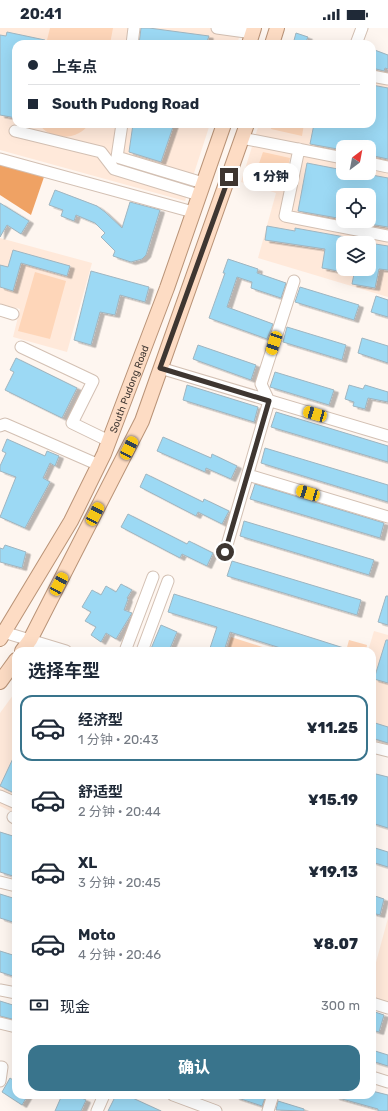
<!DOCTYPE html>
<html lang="zh">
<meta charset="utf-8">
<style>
:root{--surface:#fff;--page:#f6f6f7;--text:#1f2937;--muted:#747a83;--line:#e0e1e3;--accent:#39748c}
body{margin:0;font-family:Rubik,"Noto Sans SC",sans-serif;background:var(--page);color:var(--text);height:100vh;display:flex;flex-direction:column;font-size:15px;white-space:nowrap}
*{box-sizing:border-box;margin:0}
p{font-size:13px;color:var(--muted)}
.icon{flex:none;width:22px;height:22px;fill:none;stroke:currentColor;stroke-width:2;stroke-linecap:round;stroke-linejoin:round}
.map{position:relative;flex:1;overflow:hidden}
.drawer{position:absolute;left:12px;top:619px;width:364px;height:452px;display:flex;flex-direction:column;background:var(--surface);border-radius:12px;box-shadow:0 4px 16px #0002}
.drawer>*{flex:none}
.top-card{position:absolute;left:12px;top:12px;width:364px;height:88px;border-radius:12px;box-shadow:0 4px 16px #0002;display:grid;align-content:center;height:88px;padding:0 16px;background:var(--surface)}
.needle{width:26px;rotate:32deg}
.buttons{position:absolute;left:336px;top:112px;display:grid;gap:8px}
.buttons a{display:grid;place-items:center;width:40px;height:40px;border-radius:8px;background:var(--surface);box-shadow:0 4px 16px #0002;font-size:20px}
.end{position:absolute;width:18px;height:18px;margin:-9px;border:5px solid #3e3631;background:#fff;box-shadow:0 0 0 2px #fff}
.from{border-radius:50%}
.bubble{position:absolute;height:28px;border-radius:12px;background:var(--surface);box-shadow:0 4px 16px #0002;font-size:13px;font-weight:800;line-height:28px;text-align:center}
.car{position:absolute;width:12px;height:24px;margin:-12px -6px;border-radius:5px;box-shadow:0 0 3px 1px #0007;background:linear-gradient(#f5c518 24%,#345 0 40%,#f5c518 0 76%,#345 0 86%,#f5c518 0)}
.top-card b{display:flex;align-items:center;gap:14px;height:38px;font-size:15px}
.top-card b+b{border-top:1px solid var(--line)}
.top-card i{width:10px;height:10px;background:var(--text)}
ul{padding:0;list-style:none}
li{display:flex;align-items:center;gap:12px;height:66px;margin:0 8px 6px;padding:0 8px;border:2px solid transparent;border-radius:12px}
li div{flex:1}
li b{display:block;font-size:15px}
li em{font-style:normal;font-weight:800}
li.current{border-color:var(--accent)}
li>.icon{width:36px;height:36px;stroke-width:1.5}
h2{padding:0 16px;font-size:18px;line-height:48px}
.pay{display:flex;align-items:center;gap:10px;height:44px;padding:0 16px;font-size:15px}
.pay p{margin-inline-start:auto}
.action{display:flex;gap:8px;margin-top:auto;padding:8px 16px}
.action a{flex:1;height:46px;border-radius:12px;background:var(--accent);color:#fff;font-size:16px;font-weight:800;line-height:46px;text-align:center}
.status{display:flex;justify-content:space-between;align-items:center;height:28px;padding:0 20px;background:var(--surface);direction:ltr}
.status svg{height:11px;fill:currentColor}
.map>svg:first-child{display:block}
.built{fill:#ffe9da;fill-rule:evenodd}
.green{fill:#fed6b9}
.forest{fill:#efa264}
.building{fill:#9cd9f4;stroke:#9fb5c0;filter:url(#shadow)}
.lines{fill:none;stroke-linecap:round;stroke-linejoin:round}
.minor-casing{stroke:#d3c0b3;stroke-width:13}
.major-casing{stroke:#b99377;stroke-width:16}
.minor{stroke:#fff;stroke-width:11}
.major{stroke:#fddcc4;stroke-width:14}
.route{stroke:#3e3631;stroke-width:5}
.labels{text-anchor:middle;stroke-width:3;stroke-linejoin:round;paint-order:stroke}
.street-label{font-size:10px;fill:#3e3631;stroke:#fef6f0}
</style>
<div class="status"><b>20:41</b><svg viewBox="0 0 49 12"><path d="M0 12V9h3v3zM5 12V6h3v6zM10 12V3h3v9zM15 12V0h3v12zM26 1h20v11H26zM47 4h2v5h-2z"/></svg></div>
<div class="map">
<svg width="388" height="1083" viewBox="0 0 388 1083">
<defs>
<filter id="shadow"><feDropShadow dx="4.5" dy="2.5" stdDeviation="0" flood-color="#0004"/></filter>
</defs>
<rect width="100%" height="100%" fill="#fef6f0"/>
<path class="built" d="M0,0H242L237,16H16V96H210L185,173L0,122Z
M372,52L388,55V269L258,230L276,165L241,154L259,96H372ZM343,119H369V145H343ZM343,167H369V193H343ZM343,215H369V241H343Z
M0,210L92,235L67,324L13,309L20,281L0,276Z
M374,603L388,607V716L372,711V623H368Z
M16,663V786L0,778V685Z
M388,890V980L372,975V937L375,938Z"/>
<path class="green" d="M50,0H113L110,16H46Z
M39,96H89C78,113 50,113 39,96Z
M272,96H304L302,108L271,101Z
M263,124L290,130L284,157L255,147Z
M35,244L66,253L50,311L18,303Z
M231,609L275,623H227Z
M349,612L367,617L366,623H346Z"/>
<path class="forest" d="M0,136L44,149L31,187L0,167Z"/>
<path class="building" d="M141,0H149L209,8L206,16H139Z
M7,4L45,12V16H16V90L0,87V7L6,8Z
M296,5L308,9L305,16H293Z
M372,21L388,27V41L385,40L384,43L372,40Z
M372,57L388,60V131L369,127V119H343V122L310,116L314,96H372Z
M133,96H174L161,134L129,124Z
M307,135L343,142V145H361L388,150V199L369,196V167H343V191L298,183Z
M55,162L97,178L105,184L122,200L130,174L160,182L146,227L142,231L131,234L113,228L115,223L101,209L105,205L95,195L76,187L74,193L61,188L63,182L49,177Z
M0,175L29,193L21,206L7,197L0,209Z
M267,198L295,203V200L345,209L340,232H343V244L322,240L325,221L265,212Z
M369,215L388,218V242L379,241L375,260L352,256L355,241H369Z
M13,222L70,238L67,248L21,235L13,263L0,259V237L8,239Z
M228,231L258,241L257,245L286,255L281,270L251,260L252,254L237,249L227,279L273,296L267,311L209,290L225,245H223Z
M91,243L149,259L145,274L120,267L115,287L100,284L91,317L74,312Z
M300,259L359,277L354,292L295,274Z
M376,268L388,272V289L371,284Z
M287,299L346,317L342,332L283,314Z
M362,310L388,318V335L358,325Z
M198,317L256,337L251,352L193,331Z
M16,330L77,360L62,390L5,362L14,344L10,342Z
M275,344L334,362L329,377L270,359Z
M187,357L258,379L254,394L183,372Z
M349,357L363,361L365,357L388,364V374L368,370L365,381L353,378L354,374L345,371Z
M276,384L388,418V434L271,399Z
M163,409L211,430L212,426L237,438L231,451L206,440L205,444L157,423Z
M7,411L45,428L47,423L59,428L55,438L50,435L43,450L50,454L25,500L0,489L16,449L0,443V438L6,425L2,423Z
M265,420L388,457V474L261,435Z
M146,446L203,474L204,471L229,483L222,496L198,484L196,488L140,459Z
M255,456L384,495L380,510L250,471Z
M128,486L187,516L189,513L213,525L207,538L182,526L180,530L121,499Z
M244,493L374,532L369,547L240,508Z
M5,517L26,524L22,540L0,534V520L3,521Z
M232,533L361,572L357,587L227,548Z
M121,556L132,562L127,570L128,571L124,582L132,585L116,611L106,605L101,614L91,607L96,599L85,593L91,584L82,579L92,562L101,567L106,558L116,564Z
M174,566L347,621L346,623H290L230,604L224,623H209L217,599L168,584Z
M386,568H388V597L378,594Z
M161,597L177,604L169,623H150Z
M386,612H388V655L374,651Z
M372,694L388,699V715L372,710Z
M16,724V766L0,758Z
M372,745L388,749V800L372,795Z
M0,804L16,809V849L0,844Z
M372,819L388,824V839L372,834Z
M0,866L16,871V895L0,890Z
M372,867L384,871L380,887L372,885Z
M0,923L16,928V949L0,944Z
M0,973L16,978V992L0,988Z
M372,983L384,987L379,1004L372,1002Z
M372,1022L388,1027V1038L372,1033Z
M10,1050L16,1054V1067H28L22,1077L2,1064Z
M372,1063L388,1067V1083H378V1081L335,1069V1067H372Z
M62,1067H75L86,1072L81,1083H55Z
M116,1067H126L161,1083H108Z
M235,1067H266L262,1078L235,1069Z
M278,1073L304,1081V1083L276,1082Z"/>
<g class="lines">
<g class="minor-casing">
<path id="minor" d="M217,0L253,5
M132,16L134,0
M356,16L362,0
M372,48L388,51
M122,96L117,129L203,155
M15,103L101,124L114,141L199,167
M242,110L343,130
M299,121L285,188L388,208
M0,131L193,184
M369,135L388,139
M0,282L13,286
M21,319L93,353L72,395L109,413
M160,340L388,408
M0,398L5,396L99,437
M248,447L388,489
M225,524L269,373L261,356L294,253
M0,603L66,623
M125,623L153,549
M142,623L168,553
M372,719L388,723
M0,768L16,775
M13,789L16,791
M0,854L16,858
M0,962L16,965
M372,975L388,980
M0,995L16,999
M0,1039H2L0,1053
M372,1049L388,1054
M173,1067L216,1083
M97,1083L104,1067
M268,1083L273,1067"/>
</g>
<g class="major-casing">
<g id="major">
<path d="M249,16L254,0"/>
<path d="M272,16L277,0"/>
<path id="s1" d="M0,611L71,493L104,426L167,260L224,96"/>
<path d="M22,623L30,612L142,393L247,96"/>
<path d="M0,654L16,632"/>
</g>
</g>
<use href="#minor" class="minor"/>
<use href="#major" class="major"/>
</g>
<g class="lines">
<path class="route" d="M225,524L269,373L160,340L229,149"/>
</g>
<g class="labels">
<g class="street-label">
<text dy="4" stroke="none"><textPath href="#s1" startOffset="282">South Pudong Road</textPath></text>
</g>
</g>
</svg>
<div class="buttons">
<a><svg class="needle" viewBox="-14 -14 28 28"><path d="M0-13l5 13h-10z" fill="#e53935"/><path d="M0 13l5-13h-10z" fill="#747a83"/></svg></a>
<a><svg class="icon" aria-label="locate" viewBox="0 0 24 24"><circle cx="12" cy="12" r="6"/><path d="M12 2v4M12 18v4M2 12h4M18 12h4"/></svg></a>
<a><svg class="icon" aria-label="layers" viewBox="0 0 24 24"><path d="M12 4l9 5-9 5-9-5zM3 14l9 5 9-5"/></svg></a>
</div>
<i class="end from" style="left:225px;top:524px"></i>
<i class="end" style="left:229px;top:149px"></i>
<div class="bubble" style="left:243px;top:135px;width:56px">1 分钟</div>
<i class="car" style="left:274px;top:315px;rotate:198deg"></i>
<i class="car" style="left:315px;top:386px;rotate:286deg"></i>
<i class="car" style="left:129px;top:420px;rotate:27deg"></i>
<i class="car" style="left:308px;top:465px;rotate:287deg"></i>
<i class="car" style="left:95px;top:486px;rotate:27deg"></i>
<i class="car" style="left:59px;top:556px;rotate:28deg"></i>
<div class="top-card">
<b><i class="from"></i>上车点</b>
<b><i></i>South Pudong Road</b>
</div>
<section class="drawer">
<h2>选择车型</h2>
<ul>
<li class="current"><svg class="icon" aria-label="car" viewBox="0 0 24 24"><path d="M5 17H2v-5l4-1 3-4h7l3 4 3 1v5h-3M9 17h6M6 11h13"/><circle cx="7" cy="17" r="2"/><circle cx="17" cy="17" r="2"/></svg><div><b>经济型</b><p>1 分钟 · 20:43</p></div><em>¥11.25</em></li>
<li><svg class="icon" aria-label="car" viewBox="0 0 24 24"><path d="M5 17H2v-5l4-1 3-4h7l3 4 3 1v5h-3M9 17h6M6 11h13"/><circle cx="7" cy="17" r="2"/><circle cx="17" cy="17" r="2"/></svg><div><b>舒适型</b><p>2 分钟 · 20:44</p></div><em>¥15.19</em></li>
<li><svg class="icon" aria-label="car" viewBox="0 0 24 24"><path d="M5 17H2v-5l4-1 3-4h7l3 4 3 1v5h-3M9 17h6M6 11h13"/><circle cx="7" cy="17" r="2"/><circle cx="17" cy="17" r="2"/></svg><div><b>XL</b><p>3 分钟 · 20:45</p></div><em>¥19.13</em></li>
<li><svg class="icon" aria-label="car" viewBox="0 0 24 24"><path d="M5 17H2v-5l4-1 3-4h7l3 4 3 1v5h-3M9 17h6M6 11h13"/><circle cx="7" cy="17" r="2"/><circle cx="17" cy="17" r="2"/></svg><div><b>Moto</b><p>4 分钟 · 20:46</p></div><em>¥8.07</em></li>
</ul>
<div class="pay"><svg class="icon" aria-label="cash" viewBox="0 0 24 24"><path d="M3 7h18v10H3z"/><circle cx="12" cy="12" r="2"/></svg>现金<p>300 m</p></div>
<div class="action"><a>确认</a></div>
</section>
</div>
